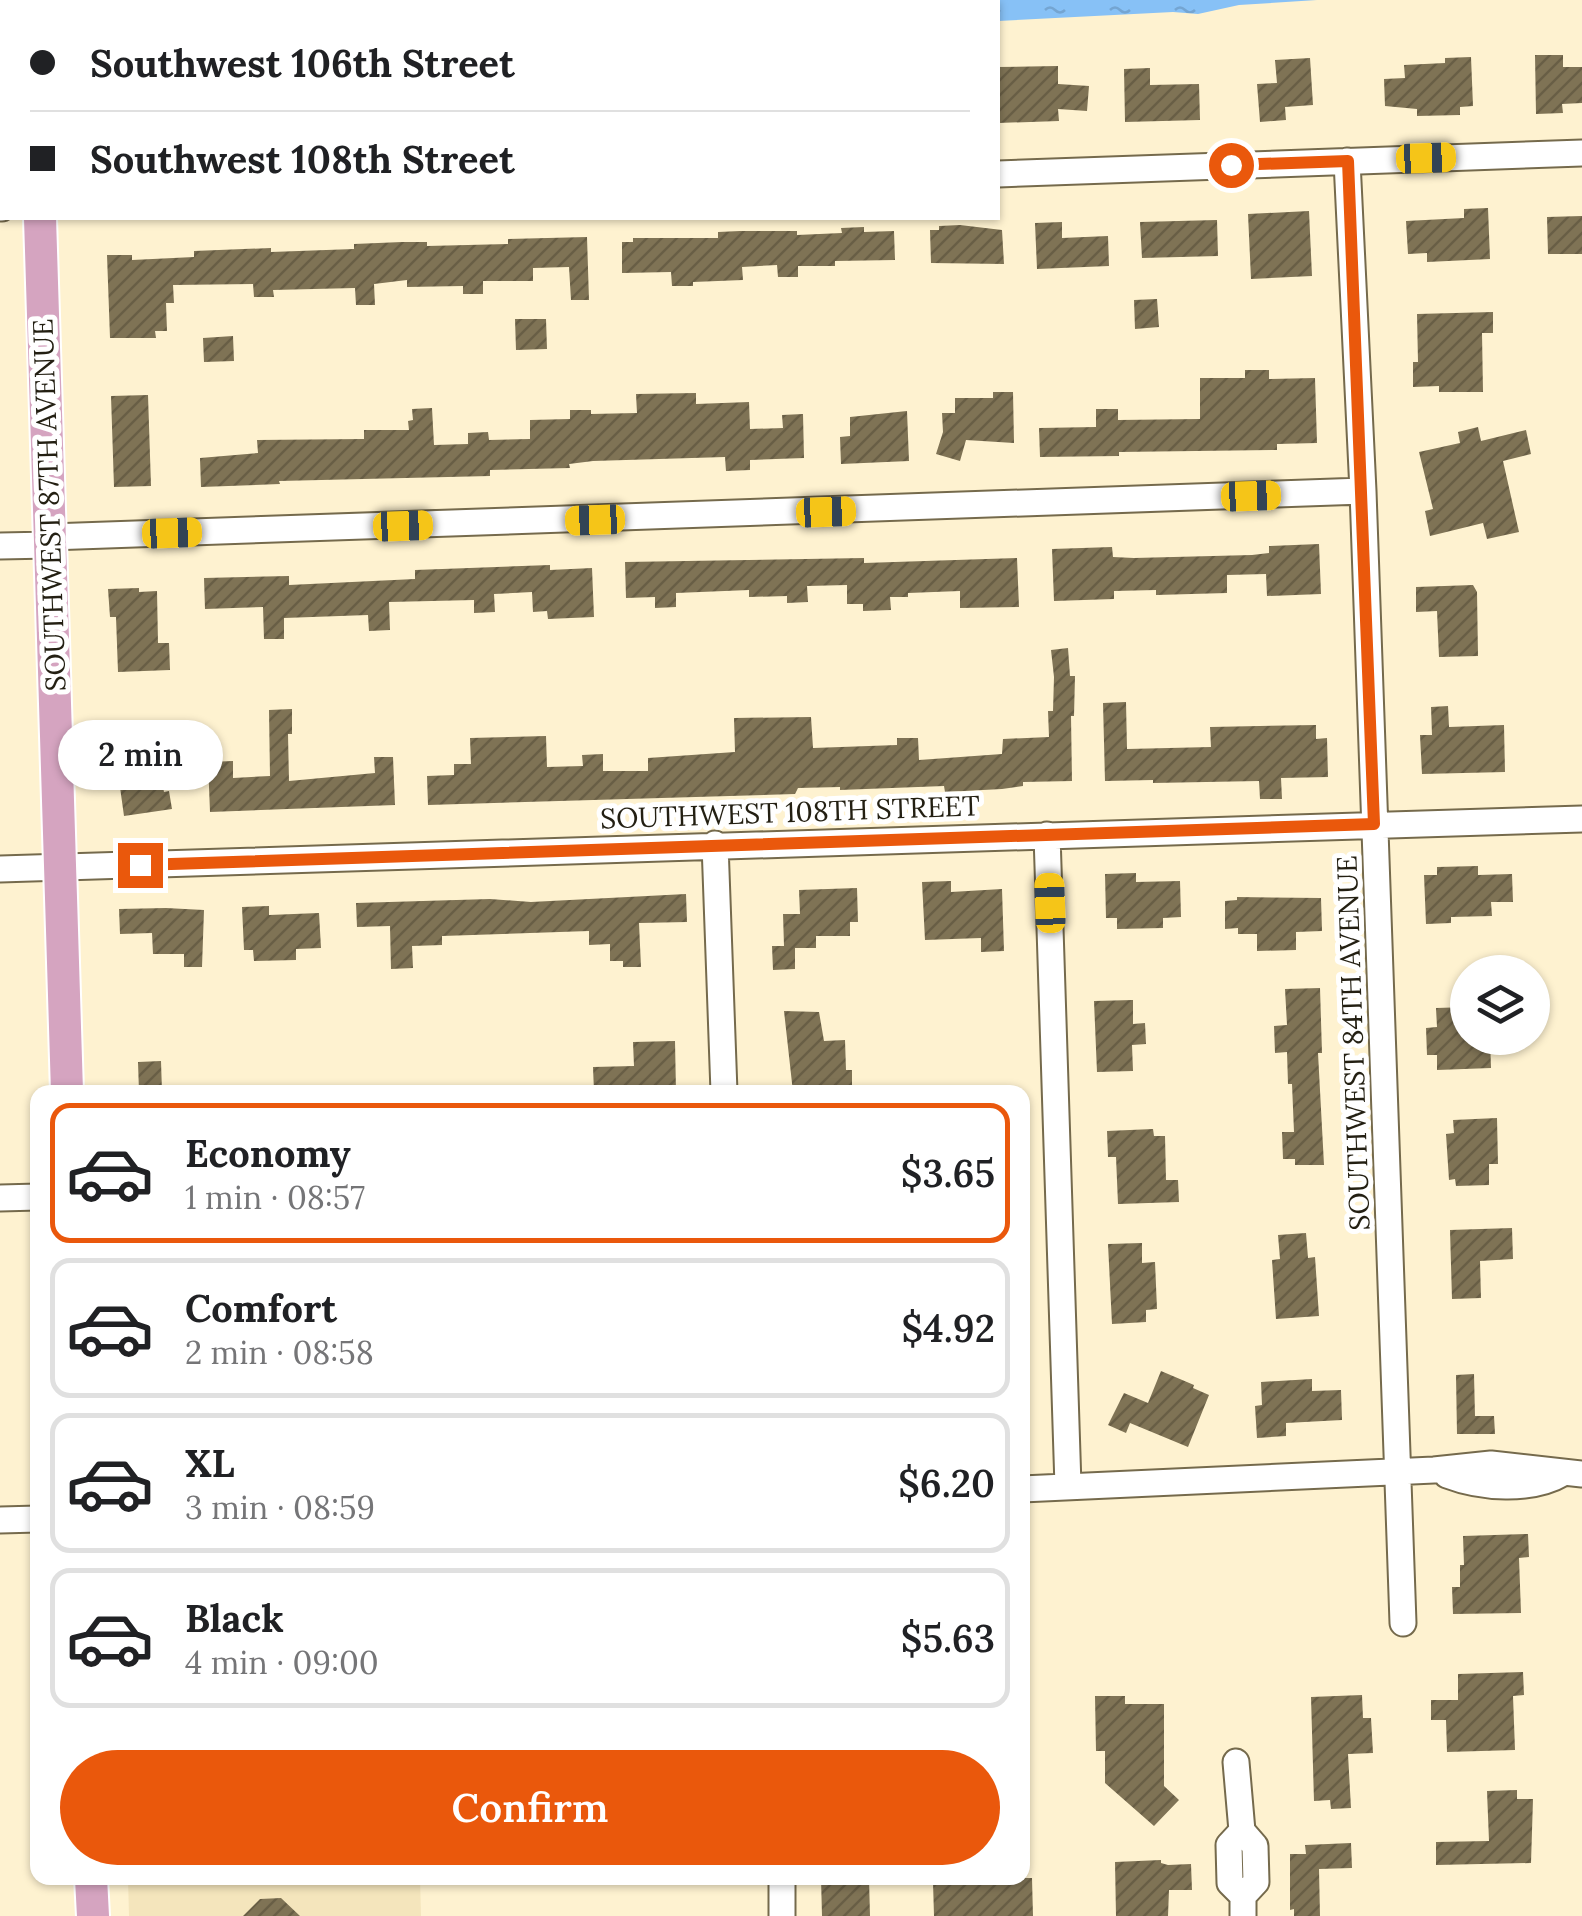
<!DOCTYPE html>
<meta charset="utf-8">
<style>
:root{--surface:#fff;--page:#f2f2f2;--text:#202124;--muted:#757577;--line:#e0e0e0;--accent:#ea580c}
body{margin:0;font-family:Lora,serif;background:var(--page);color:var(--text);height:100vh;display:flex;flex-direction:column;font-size:38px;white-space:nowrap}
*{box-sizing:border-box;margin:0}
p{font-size:32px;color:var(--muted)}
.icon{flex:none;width:55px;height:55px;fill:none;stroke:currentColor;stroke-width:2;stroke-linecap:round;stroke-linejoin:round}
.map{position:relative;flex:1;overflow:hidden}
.side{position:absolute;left:30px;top:1085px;width:1000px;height:800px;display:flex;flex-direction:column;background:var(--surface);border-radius:20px;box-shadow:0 2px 8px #0004}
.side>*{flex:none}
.guide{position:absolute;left:0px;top:0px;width:1000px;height:220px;box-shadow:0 2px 8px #0004;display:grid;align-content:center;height:220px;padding:0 30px;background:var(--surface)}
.buttons{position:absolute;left:1450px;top:955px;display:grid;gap:20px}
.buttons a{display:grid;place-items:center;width:100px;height:100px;border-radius:50%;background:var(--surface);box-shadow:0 2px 8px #0004;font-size:50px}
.end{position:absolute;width:45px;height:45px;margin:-22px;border:12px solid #ea580c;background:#fff;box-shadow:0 0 0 5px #fff}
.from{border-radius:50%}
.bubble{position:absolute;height:70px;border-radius:35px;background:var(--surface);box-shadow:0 2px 8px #0004;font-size:32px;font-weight:600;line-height:70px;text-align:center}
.car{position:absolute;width:30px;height:60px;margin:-30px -15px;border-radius:12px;box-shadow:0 0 8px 2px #0007;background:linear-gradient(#f5c518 24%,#345 0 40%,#f5c518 0 76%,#345 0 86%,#f5c518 0)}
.guide b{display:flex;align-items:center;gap:35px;height:95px;font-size:38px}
.guide b+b{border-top:2px solid var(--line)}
.guide i{width:25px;height:25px;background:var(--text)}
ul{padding:18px 0 0;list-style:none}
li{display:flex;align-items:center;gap:30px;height:140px;margin:0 20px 15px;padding:0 10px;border:5px solid var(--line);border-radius:20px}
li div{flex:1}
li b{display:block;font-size:38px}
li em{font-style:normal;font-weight:600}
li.selected{border-color:var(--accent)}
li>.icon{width:90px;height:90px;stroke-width:1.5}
.cta{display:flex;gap:20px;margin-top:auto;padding:20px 30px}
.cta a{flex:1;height:115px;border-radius:60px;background:var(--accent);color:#fff;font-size:40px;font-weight:600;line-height:115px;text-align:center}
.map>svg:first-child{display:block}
.built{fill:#f4e5bc}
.water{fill:url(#water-ripples)}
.building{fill:url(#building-hatch)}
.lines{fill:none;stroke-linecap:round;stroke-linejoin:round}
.minor-casing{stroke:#756a4c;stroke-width:29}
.major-casing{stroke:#fff;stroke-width:36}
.minor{stroke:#fff;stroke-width:25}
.major{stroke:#d5a4c0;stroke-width:32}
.route{stroke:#ea580c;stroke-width:12}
.labels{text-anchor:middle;stroke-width:10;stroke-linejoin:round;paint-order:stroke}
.street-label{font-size:28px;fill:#231f12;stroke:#fff}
</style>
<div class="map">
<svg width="1582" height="1916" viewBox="0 0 1582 1916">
<defs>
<pattern id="water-ripples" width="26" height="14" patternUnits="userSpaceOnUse" patternTransform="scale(2.5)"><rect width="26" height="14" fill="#87c1f6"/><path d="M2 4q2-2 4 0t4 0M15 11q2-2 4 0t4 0" fill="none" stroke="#74a5d2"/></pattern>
<pattern id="building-hatch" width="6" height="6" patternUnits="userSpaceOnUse" patternTransform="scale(2.5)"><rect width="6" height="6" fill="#7f7355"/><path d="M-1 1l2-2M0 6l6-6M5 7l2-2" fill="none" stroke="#685e45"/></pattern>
</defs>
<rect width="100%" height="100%" fill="#fef2d0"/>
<path class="built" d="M128,1878H420L421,1916H129Z"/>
<path class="water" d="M80,0H1317L1239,5L1198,14L1173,12L998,21V2Z"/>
<path class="building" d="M1535,55H1563V67H1582V103L1562,104L1563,113L1536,114Z
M1471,57L1473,106L1460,107V115L1417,116V109L1385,106L1384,79L1405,78L1404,65L1445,63V58Z
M1310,58L1313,105L1285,107L1286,120L1260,122L1257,84L1277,83L1275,60Z
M1058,66V84L1089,86L1087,111L1058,109L1059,121L998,123V67Z
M1150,68V85L1199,84L1200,120L1125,122L1124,69Z
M1488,208L1490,259L1427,262V253L1408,254L1406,221L1464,218V209Z
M1309,211L1312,276L1251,279L1248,214Z
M1582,216V254H1548L1547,217Z
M1217,220L1218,256L1142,258L1140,222Z
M1062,222V238L1108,236L1109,266L1037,269L1035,223Z
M960,225L1002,230L1004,264L931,263L930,230H939V226Z
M864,227V232L894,231L895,260L835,261V266H798V277H778L777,265L742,267L743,280L693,282V286H672L671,272L622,273V242H633V238H718V232L740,231H797V235L842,233L841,228Z
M587,237L589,300H571L569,267L533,268V281H483V294H463V286L407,287V280L374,284L375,305H356L355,288L273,290L274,297H254L253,284L173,285L174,303H166L167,331H155L156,338H110L107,255H132V260L194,257V251L271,248V252L354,249V244L402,242H427V246L508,244V239Z
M1157,299L1159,327L1135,329L1134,300Z
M1493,312V333H1482L1483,392H1439V386L1413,387V362H1418L1417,314Z
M515,319H546L547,349L516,350Z
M233,336L234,361L204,362L203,338Z
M1245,370H1269V379L1315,378L1317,443L1277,444V450L1119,452V456L1040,457L1039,428L1096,427V409H1118V420L1200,419V378H1245Z
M993,392H1013L1014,443L966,440L960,461L936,454L943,432L942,413H955V398H993Z
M696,393V404L749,402L750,429L783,428L782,415L803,414L804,458L750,460V470L726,471L725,457L593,461L569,464L570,468L490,470V476L279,481L280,484L201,487L200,458L258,453L257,440L364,439V430H409L408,421L413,420L412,409L432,408L434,445L468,444V433L488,432L489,440L530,439V420L570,419V410H591V414L637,413L636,394Z
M148,395L151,486L114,487L111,396Z
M907,411L909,461L841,464L840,437L850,436V417Z
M1478,427L1481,441L1526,430L1531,454L1503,461L1519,532L1487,539L1483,523L1430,536L1425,511L1433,509L1419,452L1460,443L1458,432Z
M1319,544L1321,594L1267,596L1266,574L1227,575V593L1156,595V590L1114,591V599L1054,601L1052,549L1112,547L1113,557L1134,558L1252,555L1269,553V546Z
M864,558V563L1017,558L1019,607L960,608V591L908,593V597H890L891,610L863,611V604H847V585L807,586L808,602L787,603V596L749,597V590L676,593V607L655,608V597L626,598L625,562Z
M550,565V570L592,568L594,617L548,619L547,611L533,612L532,592L494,594L495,612L474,613V600L389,602L390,630L369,631L368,615L284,618V639H264L263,607L205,609L204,578L289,576V585L415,579V570Z
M1473,585L1477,592L1478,656L1439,657L1437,611L1416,612V587Z
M139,588V592L157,591L158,643H169L170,670L118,672L116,617H110L108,589Z
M1068,648L1070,676H1075L1074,716H1071L1072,781L1023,782V786L1002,789L945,792L944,786L840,790V787L798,788L795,794L428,805L427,776L454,775V764H471L470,738L546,736L547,767L583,766L582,755L603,754V771H648V758L735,752L734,718L811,717L813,748L897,745V738H918L919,760L1002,754L1003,739L1049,737L1048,711H1053L1054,677L1051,650Z
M1126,702L1127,749L1211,747L1210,727L1316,725V739L1327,738L1328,777L1281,778L1282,799H1260L1259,781L1153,783V780L1105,781L1103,703Z
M1448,706L1449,727L1504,725L1505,772L1422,774L1420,735H1432L1431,707Z
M292,709V734H288L289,781L375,773L374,757H393L395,805L210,812L208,762L233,761V778L270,776L269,710Z
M144,722L147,747L155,746L164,792L169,791L172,809L124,816L113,737L120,736L119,726Z
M1478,866V875L1512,874L1513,902H1491L1492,916L1451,917V923L1426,924L1424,875H1437V867Z
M1136,873V882L1180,881L1181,917L1163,918V928L1117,929V918H1106L1105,874Z
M951,881V892L1002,889L1004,951L981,952V938L925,940L922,882Z
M857,888L858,922H850V936H816V948H795V969L773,970L772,946H784L783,914H800L799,890Z
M686,894L687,922L639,923L641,967H623V961H610V944L589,945V931L442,936V945L412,946L413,968L391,969L390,926L357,927L356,903L490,899L531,902Z
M1237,897L1321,898L1322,931L1296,932V950L1257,951V934H1238V928L1225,929V901L1237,900Z
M269,906V915L319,913L321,948L296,949V960L254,961L253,950H244L242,907Z
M166,908L204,910L202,967H184V954H153L152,933L120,934L119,909Z
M1320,988L1322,1053H1318L1324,1165H1295V1159H1283L1282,1132H1294L1292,1084H1288L1287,1052L1275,1053L1274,1026L1287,1025L1285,989Z
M1133,1000V1024L1145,1023L1146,1044L1132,1045L1133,1071L1097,1072L1094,1001Z
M1468,1007V1038H1490L1491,1068L1437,1070V1055H1427L1426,1028L1437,1027L1436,1008Z
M784,1011L819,1012L824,1041L845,1040L846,1070H852V1092H793Z
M675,1041L676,1092H594L593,1067L634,1066L633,1042Z
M161,1061L162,1092H139L138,1062Z
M1497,1118L1498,1164H1489V1185L1456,1186L1455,1179L1449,1180L1446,1134L1454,1133L1453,1120Z
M1153,1129L1154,1136H1165L1166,1180H1178L1179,1202L1118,1204L1116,1157H1108L1107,1131Z
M1512,1228L1513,1259L1480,1261L1481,1298L1452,1299L1450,1230Z
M1306,1233L1308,1258L1315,1257L1319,1316L1276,1319L1272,1260L1280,1259L1278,1235Z
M1142,1243V1263L1155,1262L1157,1309L1146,1310V1322L1112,1324L1108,1244Z
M1161,1371L1194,1385L1193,1388L1209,1395L1188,1447L1130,1423L1126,1433L1108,1425L1124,1393L1148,1403Z
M1474,1374L1475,1416H1494L1495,1434H1457L1456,1375Z
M1312,1379V1391L1341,1390L1342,1420L1286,1423V1436L1257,1438L1255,1406L1262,1405L1261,1382Z
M1528,1534L1529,1557L1519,1558L1521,1613L1453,1614L1452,1587H1460V1565H1464L1463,1536Z
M1523,1672L1524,1695L1513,1696L1515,1750L1447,1752L1446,1720H1431V1700H1458V1674Z
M1362,1695L1363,1718H1371L1373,1753L1348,1754L1351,1808L1331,1809L1330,1800L1314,1801L1311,1697Z
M1095,1696H1125V1704H1164V1786L1179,1800L1154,1826L1105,1783V1751H1096Z
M1517,1790V1799H1533L1531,1863L1436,1865V1842L1489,1841L1487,1791Z
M1351,1843L1352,1868L1319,1869L1320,1916H1294V1909L1290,1910V1854H1306L1305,1845Z
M1161,1860V1863L1168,1865L1191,1864L1192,1890H1169L1168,1916H1116L1115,1862Z
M821,1878H869L870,1916H822Z
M997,1878H1032L1033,1916H934L933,1882L997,1880Z
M281,1898L300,1916H243L260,1899Z"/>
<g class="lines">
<g class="minor-casing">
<path id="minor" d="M1347,161L1363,491L1403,1623
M998,174L1582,153
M0,208H2
M50,537L1363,491
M0,546L50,545
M1047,835L1068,1486
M715,844L724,1092
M0,869L1582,819
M0,1198L38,1197
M1447,1475C1481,1488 1531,1492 1563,1473
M1022,1489L1434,1470L1491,1464L1582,1474
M0,1520L38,1519
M1236,1762L1242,1831L1255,1846L1256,1882L1243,1896
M1242,1831L1229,1845L1230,1883L1243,1896V1916
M782,1878V1916"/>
</g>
<g class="major-casing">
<path id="major" d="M35,0V2
M40,218L67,1092
M91,1878L93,1916"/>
</g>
<use href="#minor" class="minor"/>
<use href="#major" class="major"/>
</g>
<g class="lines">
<path class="route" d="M140,865L1374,824L1348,161L1231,165"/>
</g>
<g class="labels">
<g class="street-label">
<text transform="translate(49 505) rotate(-92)" y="10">SOUTHWEST 87TH AVENUE</text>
<text transform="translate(790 812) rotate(-2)" y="10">SOUTHWEST 108TH STREET</text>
<text transform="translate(1353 1043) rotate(-92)" y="10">SOUTHWEST 84TH AVENUE</text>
</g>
</g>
</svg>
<div class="buttons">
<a><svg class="icon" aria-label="layers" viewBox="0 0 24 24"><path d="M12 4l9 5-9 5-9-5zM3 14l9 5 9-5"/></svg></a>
</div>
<i class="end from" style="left:1231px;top:165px"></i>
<i class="end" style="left:140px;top:865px"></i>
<div class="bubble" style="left:58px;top:720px;width:165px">2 min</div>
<i class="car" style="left:1426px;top:158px;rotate:88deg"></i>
<i class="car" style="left:1251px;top:496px;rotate:88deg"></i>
<i class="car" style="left:826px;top:512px;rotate:88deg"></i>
<i class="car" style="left:595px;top:520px;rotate:268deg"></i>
<i class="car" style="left:403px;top:526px;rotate:88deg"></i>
<i class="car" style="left:172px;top:533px;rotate:88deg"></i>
<i class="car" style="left:1050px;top:903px;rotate:358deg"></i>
<div class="guide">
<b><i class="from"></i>Southwest 106th Street</b>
<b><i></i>Southwest 108th Street</b>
</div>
<section class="side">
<ul>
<li class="selected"><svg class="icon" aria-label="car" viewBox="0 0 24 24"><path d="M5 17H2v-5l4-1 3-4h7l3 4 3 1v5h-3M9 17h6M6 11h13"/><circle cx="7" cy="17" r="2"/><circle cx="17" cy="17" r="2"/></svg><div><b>Economy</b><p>1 min · 08:57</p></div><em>$3.65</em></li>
<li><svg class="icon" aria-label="car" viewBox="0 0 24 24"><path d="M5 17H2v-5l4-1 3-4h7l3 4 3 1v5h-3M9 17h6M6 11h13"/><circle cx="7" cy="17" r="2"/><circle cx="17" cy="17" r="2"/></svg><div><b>Comfort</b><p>2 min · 08:58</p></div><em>$4.92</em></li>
<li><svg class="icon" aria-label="car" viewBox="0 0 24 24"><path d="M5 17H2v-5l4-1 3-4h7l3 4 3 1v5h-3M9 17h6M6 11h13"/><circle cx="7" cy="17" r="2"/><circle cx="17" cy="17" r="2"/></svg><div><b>XL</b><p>3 min · 08:59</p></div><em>$6.20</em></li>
<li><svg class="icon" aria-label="car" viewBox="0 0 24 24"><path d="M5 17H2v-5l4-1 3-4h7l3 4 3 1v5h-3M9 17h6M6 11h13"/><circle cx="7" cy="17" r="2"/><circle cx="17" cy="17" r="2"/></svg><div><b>Black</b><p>4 min · 09:00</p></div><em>$5.63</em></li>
</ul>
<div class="cta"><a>Confirm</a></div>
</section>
</div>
